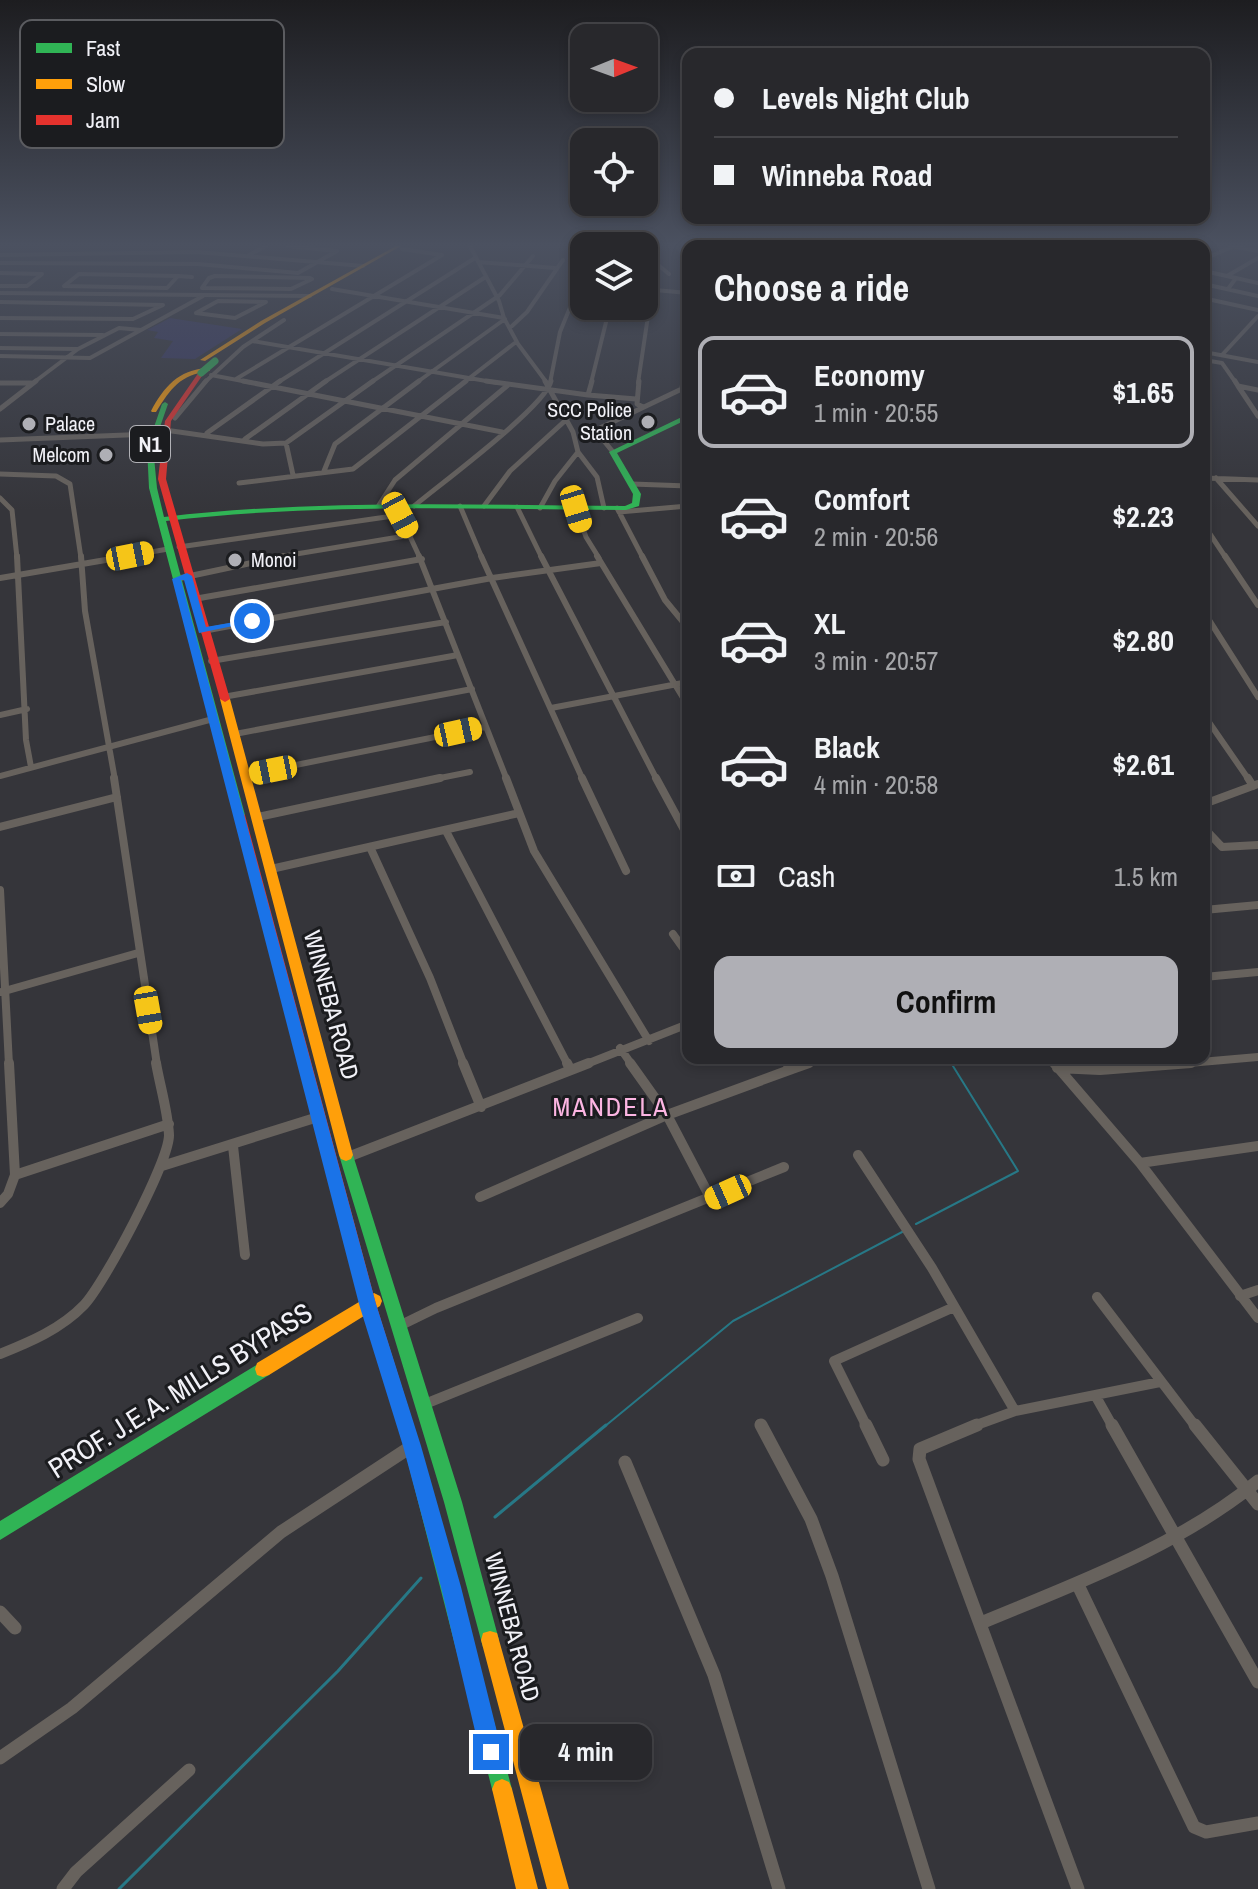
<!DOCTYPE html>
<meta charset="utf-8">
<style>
:root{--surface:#28282c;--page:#343438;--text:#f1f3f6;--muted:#a5a6a9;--line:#444448;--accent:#afafb5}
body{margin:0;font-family:"Archivo Narrow",sans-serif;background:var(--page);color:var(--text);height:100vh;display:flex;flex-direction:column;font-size:30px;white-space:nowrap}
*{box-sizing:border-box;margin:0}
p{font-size:26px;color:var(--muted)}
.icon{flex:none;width:44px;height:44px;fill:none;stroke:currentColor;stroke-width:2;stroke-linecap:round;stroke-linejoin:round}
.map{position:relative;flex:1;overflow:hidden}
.side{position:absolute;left:682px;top:240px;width:528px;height:824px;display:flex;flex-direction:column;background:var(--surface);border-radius:16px;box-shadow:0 4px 12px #0003,0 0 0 2px var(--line)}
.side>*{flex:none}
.banner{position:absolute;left:682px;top:48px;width:528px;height:176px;border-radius:16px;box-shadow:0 4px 12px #0003,0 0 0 2px var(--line);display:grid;align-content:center;height:176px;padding:0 32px;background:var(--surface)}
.needle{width:52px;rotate:89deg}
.controls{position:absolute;left:570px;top:24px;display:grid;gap:16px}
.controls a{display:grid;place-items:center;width:88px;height:88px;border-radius:16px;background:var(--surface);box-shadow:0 4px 12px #0003,0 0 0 2px var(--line);font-size:40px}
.end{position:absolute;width:36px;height:36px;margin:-18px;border:10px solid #1a73e8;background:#fff;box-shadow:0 0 0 4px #fff}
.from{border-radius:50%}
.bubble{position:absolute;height:56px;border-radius:16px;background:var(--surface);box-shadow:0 4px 12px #0003,0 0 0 2px var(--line);font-size:26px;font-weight:800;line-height:56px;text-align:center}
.car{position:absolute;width:24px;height:48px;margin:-24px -12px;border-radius:10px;box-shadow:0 0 6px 2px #0007;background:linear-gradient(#f5c518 24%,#345 0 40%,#f5c518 0 76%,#345 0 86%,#f5c518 0)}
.banner b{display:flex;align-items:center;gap:28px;height:76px;font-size:30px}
.banner b+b{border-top:2px solid var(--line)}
.banner i{width:20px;height:20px;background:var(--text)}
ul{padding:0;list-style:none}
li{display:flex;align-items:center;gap:24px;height:112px;margin:0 16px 12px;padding:0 16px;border:4px solid transparent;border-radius:16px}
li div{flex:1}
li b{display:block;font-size:30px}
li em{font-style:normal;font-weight:800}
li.selected{border-color:var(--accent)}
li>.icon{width:72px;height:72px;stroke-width:1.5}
h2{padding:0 32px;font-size:36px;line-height:96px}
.pay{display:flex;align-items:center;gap:20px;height:88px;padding:0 32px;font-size:30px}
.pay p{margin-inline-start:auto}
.cta{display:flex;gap:16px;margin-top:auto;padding:16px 32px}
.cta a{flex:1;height:92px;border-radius:16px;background:var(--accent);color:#111;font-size:32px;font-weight:800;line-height:92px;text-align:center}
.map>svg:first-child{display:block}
.green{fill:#383861}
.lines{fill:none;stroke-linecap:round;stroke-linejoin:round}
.stream-far1{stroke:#277886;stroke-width:2}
.stream{stroke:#277886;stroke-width:3}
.street-far5{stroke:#67625d;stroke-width:4}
.street-far4{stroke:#67625d;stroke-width:5}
.street-far3{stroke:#67625d;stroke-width:6}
.street-far2{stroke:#67625d;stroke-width:8}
.street-far1{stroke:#67625d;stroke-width:10}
.street{stroke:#67625d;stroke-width:13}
.fast{fill:#30b455;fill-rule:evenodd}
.slow{fill:#ff9f0a;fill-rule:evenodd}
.jam{fill:#e5322d;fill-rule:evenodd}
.fast-bridge{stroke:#30b455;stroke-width:7}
.route{fill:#1a73e8}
.poi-dot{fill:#afafb5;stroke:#1b1c1f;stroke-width:3}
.labels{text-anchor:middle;stroke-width:6;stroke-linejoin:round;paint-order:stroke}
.far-poi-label{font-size:20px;fill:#f1f1f7;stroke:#1b1c1f;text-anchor:end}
.shield{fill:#1b1c1f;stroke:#b1b1b6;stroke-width:2}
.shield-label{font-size:22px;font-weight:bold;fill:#f1f1f7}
.street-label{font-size:24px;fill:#f1f1f7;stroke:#1b1c1f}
.neighbourhood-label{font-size:26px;letter-spacing:2px;fill:#fcb5e2;stroke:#1b1c1f}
.near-street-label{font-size:28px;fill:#f1f1f7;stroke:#1b1c1f}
.key{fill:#1b1c1f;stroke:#5b5c60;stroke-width:2}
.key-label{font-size:22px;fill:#f1f1f7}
</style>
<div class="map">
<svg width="1258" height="1889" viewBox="0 0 1258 1889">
<rect width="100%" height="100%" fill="#35353a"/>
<path class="green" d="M170,318L242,329L195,359L161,358L173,341L154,338L158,332L147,330Z"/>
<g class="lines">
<path class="stream-far1" d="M916,1224L1018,1171L948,1058
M604,1427L733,1321L904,1231"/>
<path class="stream" d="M495,1517L606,1425
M119,1889L338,1671L421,1578"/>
<path class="street-far5" d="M470,246L499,301L504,318
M592,246H597
M677,246L688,262
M1232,246L1258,251
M402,249L442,255
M644,251L648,246
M0,255L197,252L363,266
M249,255L266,246
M1204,259L1234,246
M478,262L555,268
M0,263L198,264L298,273L337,251L287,246
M644,263L657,264L669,274
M1204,271L1236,278L1228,289
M0,273L42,274L27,286H0
M79,274L178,276L167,288L64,286Z
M178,276L192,277
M215,276L310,278L312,279L291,289L202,288L209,278Z
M1227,276L1258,258
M1236,278L1258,283
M1204,284L1258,296
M332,289L504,318L518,344L547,383
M644,289L688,293
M0,293L310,296
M1212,300L1258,310
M218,301L266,302L235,318L196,313Z
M0,302L163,305L133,319L0,318
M512,326L527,312L563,260
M0,334L103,335
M252,341L498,383
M0,348L77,349
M1204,352L1258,362
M1222,355L1258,316
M0,356L90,358L203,296
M1204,360L1222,363
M1222,363L1236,383
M211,375L253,383
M236,379L442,255
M0,383H31
M33,383L78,349L119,328L141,330
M204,383L243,347L284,320
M277,383L475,258
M323,383L484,278
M370,383L500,295L533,256
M416,383L505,319
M463,383L516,342
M550,383L560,332L584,273
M591,383L610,306
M638,383L654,276
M682,383L688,317"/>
<path class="street-far4" d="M243,381L502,432
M486,381L588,395
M545,381L573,432L578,452L597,477L604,508
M592,381L588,395L636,399
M639,381L637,404L643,407
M1235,381L1238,386L1258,390
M0,383H31
M1238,386L1258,416
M682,388L683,381
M0,409L36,381
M175,418L206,381
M165,430L263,444L286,443L373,381
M207,433L280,381
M245,439L326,381
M0,440L151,434
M286,443L293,475
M613,452L600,436V428L688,386
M324,471L335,444L419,381
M0,474L56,476L70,484L81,558
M1204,478L1258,480
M1216,478L1258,526
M239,483L353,469L466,381
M632,484L688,486
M0,498L12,510L17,558
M379,505L395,480L508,385
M400,506V515L420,558
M414,506C439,485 546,406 551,381
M460,506L482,558
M484,506L510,471L567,419
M517,507L542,558
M540,508L555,481L578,452
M617,508L643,558
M576,509L586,537L599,558
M619,512L688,506
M1204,525L1226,558
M179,547L400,515
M117,558L168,549
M272,558L411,535"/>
<path class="street-far3" d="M17,556L26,740L31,767
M81,556L85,611L115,780
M419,556L507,780
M481,556L583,780
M541,556L657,780
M597,556L688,706
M642,556L665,600L688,628
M1225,556L1258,605
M0,578L129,556
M176,579L284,556
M194,599L422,559
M1204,612L1258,697
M203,631L492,578L601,563
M211,661L446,622
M223,697L458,655
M551,708L688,682
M0,715L27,709
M1204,715L1249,780
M235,734L472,689
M246,775L485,727
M0,776L213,719
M430,780L470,772"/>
<path class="street-far2" d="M114,778L157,1065
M506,778L534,851L649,1041
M582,778L626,871
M656,778L688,837
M1248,778L1253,786
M1204,804L1258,784
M258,817L440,778
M0,827L117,797
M1204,828L1222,847L1258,845
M446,831L568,1065
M370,847L430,978L464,1065
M271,869L519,813
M0,890L9,1065
M1204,910L1258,905
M673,934L688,955
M1204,977L1258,972
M1,992L138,953
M620,1048L632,1065
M783,1058L788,1065
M1050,1058L1056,1065
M584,1065L688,1024
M804,1065L821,1058
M1166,1065L1258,1057"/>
<path class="street-far1" d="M463,1063L481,1107
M567,1063L570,1069
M630,1063L667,1115L711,1199
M1054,1063L1140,1163L1258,1318
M1057,1068L1100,1070L1191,1063
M792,1069L809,1063
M233,1146L245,1255
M858,1155L932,1268L1015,1411
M348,1157L589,1063
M1140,1163L1258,1146
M162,1166L318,1117
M15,1175L169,1124
M480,1197L667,1115L792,1069L787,1063
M0,1203L8,1194L15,1175L9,1063
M1240,1296L1258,1290
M1097,1297L1196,1427
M397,1327L436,1308L784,1167
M0,1354C30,1342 61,1329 84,1305C104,1284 169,1162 169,1135C168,1112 160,1086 156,1063
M1095,1395L1113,1427
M425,1404L638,1318
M760,1424L762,1427
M867,1427L834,1361L954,1307
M971,1427L1015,1411L1160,1382"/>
<path class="street" d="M761,1425L811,1519L832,1576L929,1889
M866,1425L883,1460
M977,1425L920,1449L919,1459L1078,1889
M1112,1425L1258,1682
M1195,1425L1258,1504
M625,1462L714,1675L779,1889
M1077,1583L1194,1827L1206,1832L1258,1823
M0,1612L15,1628
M981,1623C1077,1583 1177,1547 1258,1481
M0,1758L72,1708L281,1532L412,1446
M63,1889L76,1872L189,1770"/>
<path class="fast" d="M165,402L168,404L153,447L157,488L164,517C318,499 471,505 625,506L632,503L633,494L609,452L611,451L686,415L688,414V419L617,453L641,494L639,506L626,510C472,509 319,503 166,521L245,815L240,819L235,815L149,488L147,447L162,404Z
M346,1149L351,1151L353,1155L462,1502L499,1640L497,1647L490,1649L483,1647L481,1640L444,1502L339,1155L341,1151Z
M263,1361L269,1363L271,1369L269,1375L0,1540V1521Z
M410,1431L416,1433L418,1439L512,1789L509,1796L502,1799L495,1796L492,1789L402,1439L404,1433Z"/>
<path class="slow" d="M396,246H401L265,323L205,361L200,360L261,321Z
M207,368L210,370L209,371C180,375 171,388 156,412H152L151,411C164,387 178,370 207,368Z
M225,696L230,699L353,1155L351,1159L346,1161L341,1159L339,1155L220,699Z
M374,1293L380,1296L382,1301L380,1306L269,1375L263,1377L257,1375L255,1369L257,1363Z
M490,1631L497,1633L499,1640L569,1889H547L481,1640L483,1633Z
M502,1779L509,1782L512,1789L538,1889H516L492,1789L495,1782Z"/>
<path class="jam" d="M199,372L204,373L171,421L166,479L230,699L225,702L220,699L158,479L165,421Z
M240,811L245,815L376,1304L418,1439L416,1445L410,1447L404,1445L402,1439L360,1304L235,815Z"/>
<path class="fast-bridge" d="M201,373L215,361"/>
</g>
<linearGradient id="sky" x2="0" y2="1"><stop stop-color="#1d1d20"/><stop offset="0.48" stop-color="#4b5160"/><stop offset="1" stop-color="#4b5160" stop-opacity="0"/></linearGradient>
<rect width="1258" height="510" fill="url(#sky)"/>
<path class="route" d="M187,573L192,576L206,627L252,619L257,621L199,633L184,580H181L376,1304L421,1446L461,1587L502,1752L499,1760L491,1763L483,1760L480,1752L441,1587L403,1446L359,1304L172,579Z"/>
<g class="poi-dot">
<circle cx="648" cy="422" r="8"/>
<circle cx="29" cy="424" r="8"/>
<circle cx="106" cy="455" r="8"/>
<circle cx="235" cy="560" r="8"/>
</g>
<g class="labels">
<g class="far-poi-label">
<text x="632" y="417">SCC Police<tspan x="632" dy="23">Station</tspan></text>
<text x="45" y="431" text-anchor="start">Palace</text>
<text x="90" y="462">Melcom</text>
<text x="251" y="567" text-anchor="start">Monoi</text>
</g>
<rect class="shield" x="130" y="426" width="40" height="36" rx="6"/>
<g class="shield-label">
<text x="150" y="452">N1</text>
</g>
<g class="street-label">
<text transform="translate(331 1005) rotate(75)" y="8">WINNEBA ROAD</text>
<text transform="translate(512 1627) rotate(75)" y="8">WINNEBA ROAD</text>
</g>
<g class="neighbourhood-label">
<text x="611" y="1116">MANDELA</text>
</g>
<g class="near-street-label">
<text transform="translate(180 1390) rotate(-32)" y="10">PROF. J.E.A. MILLS BYPASS</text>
</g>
</g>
<rect x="20" y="20" width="264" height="128" rx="12" class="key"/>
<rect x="36" y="43" width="36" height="10" fill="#30b455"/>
<rect x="36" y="79" width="36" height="10" fill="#ff9f0a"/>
<rect x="36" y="115" width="36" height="10" fill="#e5322d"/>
<g class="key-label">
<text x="86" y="56">Fast</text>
<text x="86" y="92">Slow</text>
<text x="86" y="128">Jam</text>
</g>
</svg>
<div class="controls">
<a><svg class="needle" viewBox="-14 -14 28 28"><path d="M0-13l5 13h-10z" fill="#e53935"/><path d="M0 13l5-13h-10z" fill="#a5a6a9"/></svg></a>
<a><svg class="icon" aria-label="locate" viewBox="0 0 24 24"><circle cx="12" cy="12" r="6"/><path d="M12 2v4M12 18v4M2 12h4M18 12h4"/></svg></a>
<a><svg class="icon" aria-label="layers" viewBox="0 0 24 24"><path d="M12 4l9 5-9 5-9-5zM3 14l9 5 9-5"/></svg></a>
</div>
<i class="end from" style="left:252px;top:621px"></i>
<i class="end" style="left:491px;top:1752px"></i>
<div class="bubble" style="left:520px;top:1724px;width:132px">4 min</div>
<i class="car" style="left:576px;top:509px;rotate:163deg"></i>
<i class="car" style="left:400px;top:515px;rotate:152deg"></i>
<i class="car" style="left:130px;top:556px;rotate:79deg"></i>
<i class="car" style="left:458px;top:732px;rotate:78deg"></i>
<i class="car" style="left:273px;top:770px;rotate:259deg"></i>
<i class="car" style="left:148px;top:1010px;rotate:170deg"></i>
<i class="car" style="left:728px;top:1192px;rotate:246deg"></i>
<div class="banner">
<b><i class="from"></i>Levels Night Club</b>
<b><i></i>Winneba Road</b>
</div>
<section class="side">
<h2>Choose a ride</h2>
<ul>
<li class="selected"><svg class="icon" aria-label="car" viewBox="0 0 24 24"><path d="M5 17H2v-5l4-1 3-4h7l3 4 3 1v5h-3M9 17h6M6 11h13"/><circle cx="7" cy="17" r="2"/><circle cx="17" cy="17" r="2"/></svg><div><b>Economy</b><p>1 min · 20:55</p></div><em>$1.65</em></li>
<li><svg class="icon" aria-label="car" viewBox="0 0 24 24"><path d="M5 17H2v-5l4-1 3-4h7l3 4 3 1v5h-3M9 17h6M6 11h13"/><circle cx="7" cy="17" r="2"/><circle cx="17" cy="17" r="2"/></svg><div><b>Comfort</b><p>2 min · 20:56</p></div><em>$2.23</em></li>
<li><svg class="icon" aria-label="car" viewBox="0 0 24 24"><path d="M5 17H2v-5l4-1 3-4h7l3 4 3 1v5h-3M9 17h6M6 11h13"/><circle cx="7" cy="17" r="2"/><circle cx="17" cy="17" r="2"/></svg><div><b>XL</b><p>3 min · 20:57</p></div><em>$2.80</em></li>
<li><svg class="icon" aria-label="car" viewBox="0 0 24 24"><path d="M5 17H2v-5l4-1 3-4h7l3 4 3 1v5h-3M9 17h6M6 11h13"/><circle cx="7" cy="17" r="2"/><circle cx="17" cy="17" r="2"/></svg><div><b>Black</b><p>4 min · 20:58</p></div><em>$2.61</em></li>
</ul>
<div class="pay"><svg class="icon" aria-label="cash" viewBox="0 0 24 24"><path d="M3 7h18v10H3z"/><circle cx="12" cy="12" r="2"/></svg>Cash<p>1.5 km</p></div>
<div class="cta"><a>Confirm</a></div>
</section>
</div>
